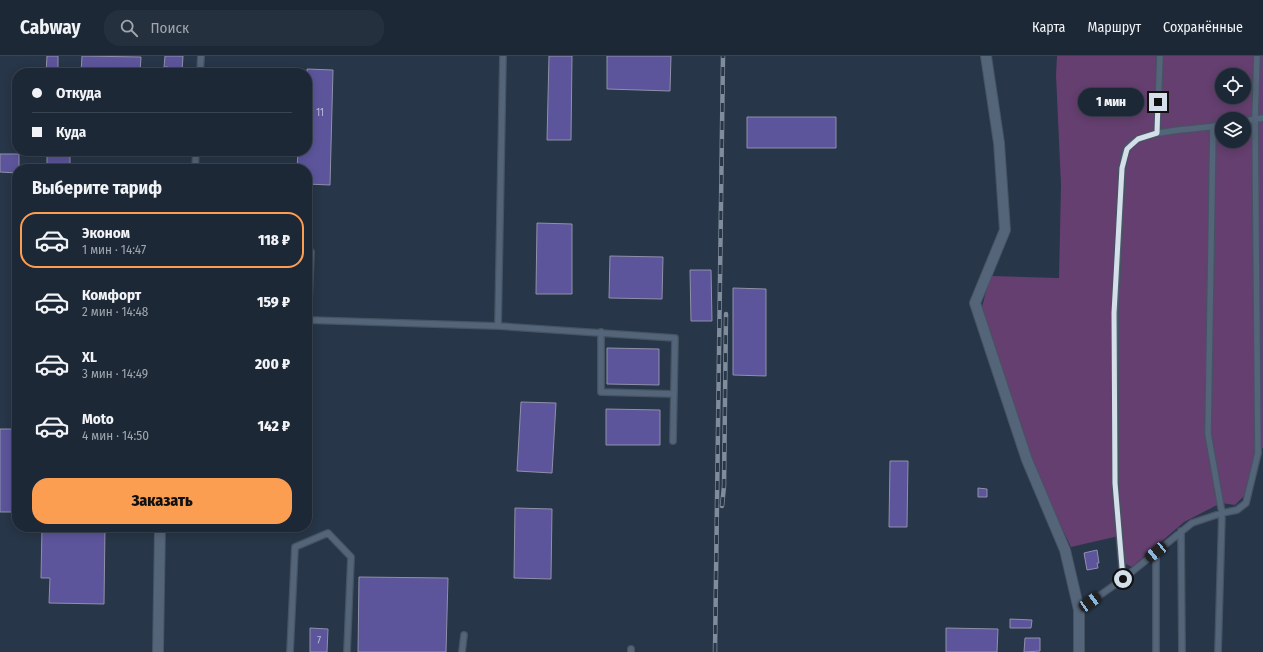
<!DOCTYPE html>
<html lang="ru">
<meta charset="utf-8">
<style>
:root{--surface:#1d2836;--page:#25303e;--text:#f1f3f6;--muted:#a0a6ad;--line:#3b4451;--accent:#fc9e52}
body{margin:0;font-family:"Fira Sans Condensed",sans-serif;background:var(--page);color:var(--text);height:100vh;display:flex;flex-direction:column;font-size:15px;white-space:nowrap}
*{box-sizing:border-box;margin:0}
p{font-size:13px;color:var(--muted)}
.icon{flex:none;width:22px;height:22px;fill:none;stroke:currentColor;stroke-width:2;stroke-linecap:round;stroke-linejoin:round}
.map{position:relative;flex:1;overflow:hidden}
.sheet{position:absolute;left:12px;top:108px;width:300px;height:368px;display:flex;flex-direction:column;background:var(--surface);border-radius:16px;box-shadow:0 2px 10px #0003,0 0 0 1px var(--line)}
.sheet>*{flex:none}
.hud{position:absolute;left:12px;top:12px;width:300px;height:88px;border-radius:16px;box-shadow:0 2px 10px #0003,0 0 0 1px var(--line);display:grid;align-content:center;height:88px;padding:0 20px;background:var(--surface)}
.fabs{position:absolute;left:1215px;top:12px;display:grid;gap:8px}
.fabs a{display:grid;place-items:center;width:36px;height:36px;border-radius:50%;background:var(--surface);box-shadow:0 2px 10px #0003,0 0 0 1px var(--line);font-size:20px}
.end{position:absolute;width:18px;height:18px;margin:-9px;border:5px solid #d5dfea;background:#111;box-shadow:0 0 0 2px #111}
.from{border-radius:50%}
.bubble{position:absolute;height:28px;border-radius:14px;background:var(--surface);box-shadow:0 2px 10px #0003,0 0 0 1px var(--line);font-size:13px;font-weight:800;line-height:28px;text-align:center}
.car{position:absolute;width:12px;height:24px;margin:-12px -6px;border-radius:5px;box-shadow:0 0 3px 1px #0007;background:linear-gradient(#222 24%,#8ab4d8 0 40%,#222 0 76%,#8ab4d8 0 86%,#222 0)}
.hud b{display:flex;align-items:center;gap:14px;height:38px;font-size:15px}
.hud b+b{border-top:1px solid var(--line)}
.hud i{width:10px;height:10px;background:var(--text)}
ul{padding:0;list-style:none}
li{display:flex;align-items:center;gap:12px;height:56px;margin:0 8px 6px;padding:0 12px;border:2px solid transparent;border-radius:16px}
li div{flex:1}
li b{display:block;font-size:15px}
li em{font-style:normal;font-weight:800}
li.active{border-color:var(--accent)}
li>.icon{width:36px;height:36px;stroke-width:1.5}
h2{padding:0 20px;font-size:18px;line-height:48px}
.primary-button{display:flex;gap:8px;margin-top:auto;padding:8px 20px}
.primary-button a{flex:1;height:46px;border-radius:16px;background:var(--accent);color:#111;font-size:16px;font-weight:800;line-height:46px;text-align:center}
header{display:flex;align-items:center;gap:24px;box-sizing:border-box;height:56px;padding:0 20px;background:var(--surface);border-bottom:1px solid var(--line)}
header strong{font-size:19px}
nav{display:flex;gap:22px;margin-inline-start:auto;font-size:14px}
.search{width:280px;height:36px;background:var(--page);display:flex;align-items:center;gap:10px;box-sizing:border-box;padding:0 14px;border-radius:16px;color:var(--muted);font-size:15px}
.map>svg:first-child{display:block}
.green{fill:#653f6f;fill-rule:evenodd}
.building{fill:#5c559b;stroke:#9090aa}
.lines{fill:none;stroke-linecap:round;stroke-linejoin:round}
.lane-casing{stroke:#465363;stroke-width:8}
.street-casing{stroke:#465363;stroke-width:12}
.lane{stroke:#546579;stroke-width:5.5}
.street{stroke:#546579;stroke-width:10}
.rail-casing{stroke:#808c9b;stroke-width:4.5}
.rail{stroke:#273648;stroke-width:3;stroke-dasharray:9;stroke-linecap:butt}
.route{stroke:#d5dfea;stroke-width:5}
.labels{text-anchor:middle;stroke-width:3;stroke-linejoin:round;paint-order:stroke}
.number-label{font-size:10px;fill:#b7bcd6}
</style>
<header>
<strong>Cabway</strong>
<div class="search"><svg class="icon" aria-label="search" viewBox="0 0 24 24"><circle cx="10" cy="10" r="6"/><path d="M15 15l6 6"/></svg>Поиск</div>
<nav><a>Карта</a><a>Маршрут</a><a>Сохранённые</a></nav>
</header>
<div class="map">
<svg width="1263" height="596" viewBox="0 0 1263 596">
<rect width="100%" height="100%" fill="#273648"/>
<path class="green" d="M1057,0H1263V392L1255,394L1246,438L1235,449L1221,447L1184,466L1132,511L1124,507L1123,479L1071,491L1040,426L990,288L982,251L990,220L1059,222L1061,129L1056,19ZM1222,19H1244V41H1222ZM1222,63H1244V85H1222Z"/>
<path class="building" d="M47,0H58V17H46Z
M82,0L141,1L140,17H81Z
M165,0H183L182,16L168,15V11H164Z
M549,0H572L571,84H547Z
M607,0H671L670,35L607,33Z
M307,13L333,14L330,129L307,128V113H297L298,95H307Z
M747,61H836V92H747Z
M47,96L70,97V109L47,108Z
M0,98H19V113H17V117L0,116Z
M537,167L572,168V238H536Z
M610,200L663,201L662,243L609,242Z
M690,214H711L712,265H691Z
M733,232L766,233V320L733,319Z
M607,292L659,293V329L607,328Z
M521,346L556,347L552,417L517,415Z
M606,353L660,354V389H606Z
M0,373H17V456H0Z
M890,405H908L907,471H889Z
M978,432L987,433V441H978Z
M515,452L552,453L551,523L514,522Z
M42,471H105L104,548L49,547L50,522H41Z
M1097,494L1099,507H1097L1098,512L1087,514L1084,497Z
M359,521L448,522L446,596H358Z
M1010,563L1032,564L1031,572H1010Z
M310,572L328,573L327,596H310Z
M946,572L998,573L997,596H946Z
M1025,582H1040V595L1024,596Z"/>
<g class="lines">
<g class="lane-casing">
<path id="lane" d="M200,17L201,0
M1244,65L1263,62
M1213,71L1208,378L1222,457L1218,596
M1157,77L1160,0
M195,113L196,95
M307,264L498,270L503,0
M308,264L311,196
M498,270L675,282L673,385
M601,276V336L674,338
M1181,475L1182,596
M1123,523L1115,427V257L1122,112C1124,106 1124,98 1127,93C1139,72 1199,74 1222,69
M1079,554L1123,523L1192,467L1222,457L1237,454L1246,447L1258,397L1255,63L1257,0
M290,596L295,491L328,477L351,501L347,596
M462,596L464,579
M631,596V593
M1156,596V496"/>
</g>
<g class="street-casing">
<path id="street" d="M986,0L999,87L1005,174L975,247L1027,404L1065,494L1079,554V596
M158,596L160,471"/>
</g>
<use href="#lane" class="lane"/>
<use href="#street" class="street"/>
<g class="rail-casing">
<path id="rail" d="M722,450L724,430L726,258
M715,596L723,0"/>
</g>
<use href="#rail" class="rail"/>
</g>
<g class="lines">
<path class="route" d="M1123,523L1115,427L1114,257L1122,112L1127,93L1138,83L1157,77L1158,46"/>
</g>
<g class="labels">
<g class="number-label">
<text x="320" y="60">11</text>
<text x="319" y="588">7</text>
</g>
</g>
</svg>
<div class="fabs">
<a><svg class="icon" aria-label="locate" viewBox="0 0 24 24"><circle cx="12" cy="12" r="6"/><path d="M12 2v4M12 18v4M2 12h4M18 12h4"/></svg></a>
<a><svg class="icon" aria-label="layers" viewBox="0 0 24 24"><path d="M12 4l9 5-9 5-9-5zM3 14l9 5 9-5"/></svg></a>
</div>
<i class="end from" style="left:1123px;top:523px"></i>
<i class="end" style="left:1158px;top:46px"></i>
<div class="bubble" style="left:1078px;top:32px;width:66px">1 мин</div>
<i class="car" style="left:1156px;top:496px;rotate:231deg"></i>
<i class="car" style="left:1090px;top:546px;rotate:55deg"></i>
<div class="hud">
<b><i class="from"></i>Откуда</b>
<b><i></i>Куда</b>
</div>
<section class="sheet">
<h2>Выберите тариф</h2>
<ul>
<li class="active"><svg class="icon" aria-label="car" viewBox="0 0 24 24"><path d="M5 17H2v-5l4-1 3-4h7l3 4 3 1v5h-3M9 17h6M6 11h13"/><circle cx="7" cy="17" r="2"/><circle cx="17" cy="17" r="2"/></svg><div><b>Эконом</b><p>1 мин · 14:47</p></div><em>118 ₽</em></li>
<li><svg class="icon" aria-label="car" viewBox="0 0 24 24"><path d="M5 17H2v-5l4-1 3-4h7l3 4 3 1v5h-3M9 17h6M6 11h13"/><circle cx="7" cy="17" r="2"/><circle cx="17" cy="17" r="2"/></svg><div><b>Комфорт</b><p>2 мин · 14:48</p></div><em>159 ₽</em></li>
<li><svg class="icon" aria-label="car" viewBox="0 0 24 24"><path d="M5 17H2v-5l4-1 3-4h7l3 4 3 1v5h-3M9 17h6M6 11h13"/><circle cx="7" cy="17" r="2"/><circle cx="17" cy="17" r="2"/></svg><div><b>XL</b><p>3 мин · 14:49</p></div><em>200 ₽</em></li>
<li><svg class="icon" aria-label="car" viewBox="0 0 24 24"><path d="M5 17H2v-5l4-1 3-4h7l3 4 3 1v5h-3M9 17h6M6 11h13"/><circle cx="7" cy="17" r="2"/><circle cx="17" cy="17" r="2"/></svg><div><b>Moto</b><p>4 мин · 14:50</p></div><em>142 ₽</em></li>
</ul>
<div class="primary-button"><a>Заказать</a></div>
</section>
</div>
